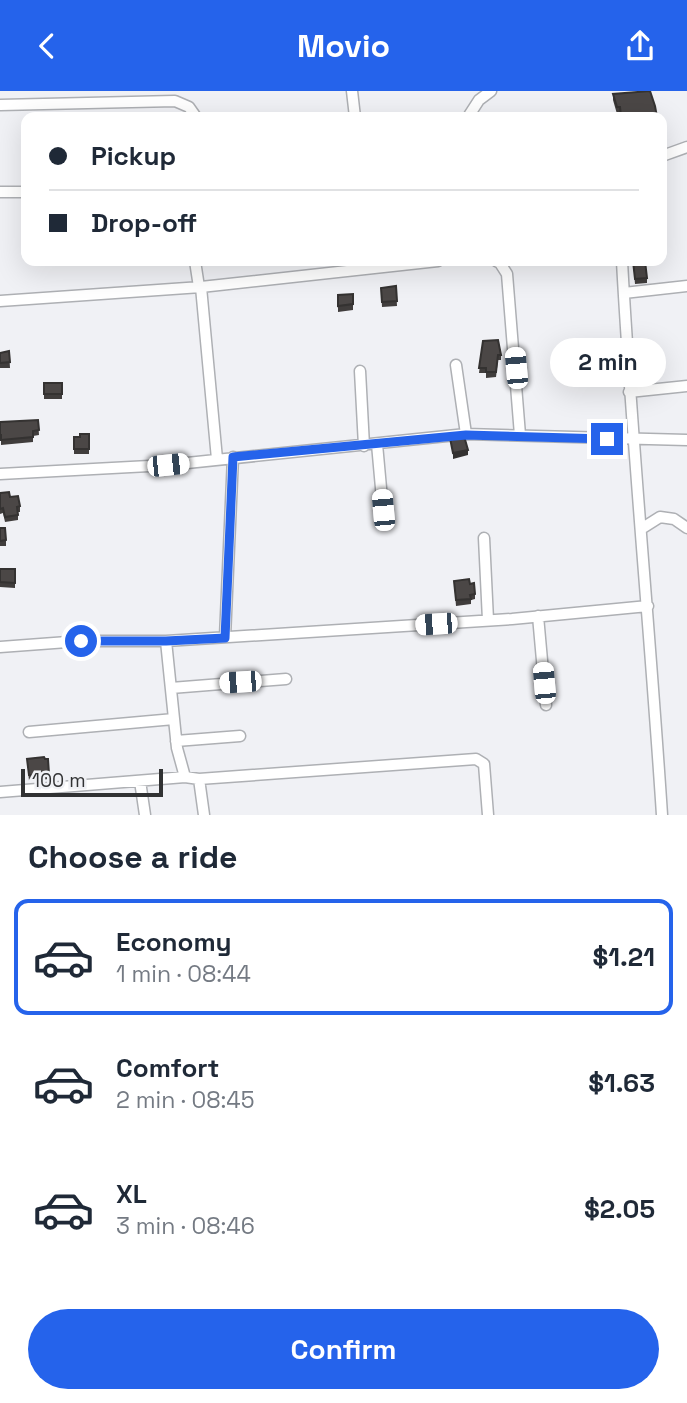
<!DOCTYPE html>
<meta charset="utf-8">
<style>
:root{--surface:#fff;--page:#f6f6f7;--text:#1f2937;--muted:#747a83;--line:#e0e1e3;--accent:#2563eb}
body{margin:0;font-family:"Space Grotesk",sans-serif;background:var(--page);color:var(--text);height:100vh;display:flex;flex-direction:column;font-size:26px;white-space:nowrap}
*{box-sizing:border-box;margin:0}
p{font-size:23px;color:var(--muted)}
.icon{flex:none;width:38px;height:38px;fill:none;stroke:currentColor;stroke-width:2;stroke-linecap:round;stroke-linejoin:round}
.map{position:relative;height:724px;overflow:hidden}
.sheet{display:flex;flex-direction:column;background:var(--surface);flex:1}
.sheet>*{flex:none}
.top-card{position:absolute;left:21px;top:21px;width:646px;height:154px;border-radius:14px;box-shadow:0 7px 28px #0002;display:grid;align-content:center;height:154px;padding:0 28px;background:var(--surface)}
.scale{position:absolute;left:21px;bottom:18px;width:142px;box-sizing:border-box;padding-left:7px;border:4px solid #313233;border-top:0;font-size:19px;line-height:24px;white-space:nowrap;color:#313233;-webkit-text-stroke:5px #f0f1f5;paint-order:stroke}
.end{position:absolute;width:32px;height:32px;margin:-16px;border:9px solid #2563eb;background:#fff;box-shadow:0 0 0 4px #fff}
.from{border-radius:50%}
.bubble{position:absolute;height:49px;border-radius:24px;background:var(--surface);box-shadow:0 7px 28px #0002;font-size:23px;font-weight:600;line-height:49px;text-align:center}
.car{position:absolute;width:21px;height:42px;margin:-21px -10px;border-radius:9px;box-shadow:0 0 5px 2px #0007;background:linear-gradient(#fff 24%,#345 0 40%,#fff 0 76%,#345 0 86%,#fff 0)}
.top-card b{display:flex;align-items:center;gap:24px;height:66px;font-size:26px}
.top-card b+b{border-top:2px solid var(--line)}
.top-card i{width:18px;height:18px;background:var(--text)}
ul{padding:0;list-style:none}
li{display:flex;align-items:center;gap:21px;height:116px;margin:0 14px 10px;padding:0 14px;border:4px solid transparent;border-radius:14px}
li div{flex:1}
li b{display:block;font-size:26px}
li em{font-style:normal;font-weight:600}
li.on{border-color:var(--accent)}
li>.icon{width:63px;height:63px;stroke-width:1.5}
h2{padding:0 28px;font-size:32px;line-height:84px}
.cta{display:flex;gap:14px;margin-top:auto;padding:14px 28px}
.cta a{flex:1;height:80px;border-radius:42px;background:var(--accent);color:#fff;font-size:28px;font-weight:600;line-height:80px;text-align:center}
header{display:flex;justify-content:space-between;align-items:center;height:91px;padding:0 28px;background:var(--accent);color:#fff;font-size:32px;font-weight:600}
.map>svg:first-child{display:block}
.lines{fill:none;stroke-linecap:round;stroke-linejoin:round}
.minor-casing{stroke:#aeb0b4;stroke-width:13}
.minor{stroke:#fff;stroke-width:10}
.wall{fill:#403d3c}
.shaded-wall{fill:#343231}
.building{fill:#4b4746;stroke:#343231;stroke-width:2}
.route{stroke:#2563eb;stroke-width:9}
</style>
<header><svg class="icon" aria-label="back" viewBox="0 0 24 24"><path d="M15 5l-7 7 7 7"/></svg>Movio<svg class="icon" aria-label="share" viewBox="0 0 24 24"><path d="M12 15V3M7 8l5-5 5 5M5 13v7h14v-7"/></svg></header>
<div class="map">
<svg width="687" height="724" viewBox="0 0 687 724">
<rect width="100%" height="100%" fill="#f0f1f5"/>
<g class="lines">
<g class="minor-casing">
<path id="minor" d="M352,0L355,26
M0,14L175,10L189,16L196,26
M468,26L479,9L491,0
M662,65L687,56
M0,101H26
M195,170L199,196
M496,170L500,172L507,183L520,344
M622,170C632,355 650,539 662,724
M201,196L217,368
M624,202L687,195
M0,210L201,196L438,170
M456,274L466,343
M360,280L364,355
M629,301L687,295
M377,353L383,419
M0,383L168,374L466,343L687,349
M641,438L660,426L674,428L687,437
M484,447L488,529
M538,525L546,614
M225,546L233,366
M166,550L177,657L185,686L199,688L204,724
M0,556L81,550H166L512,528L648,515
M171,597L286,588
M29,641L174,628
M176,650L240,645
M199,688L476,668L484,673L488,724
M140,690L145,724
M0,701L185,686"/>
</g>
<use href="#minor" class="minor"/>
</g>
<path class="wall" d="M613,3L657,26H620V23H617L613,9Z
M26,38V73H24V65Z
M633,170L647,187V192L635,193Z
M396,195L397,215L382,216L381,197Z
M353,203V219L338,221V204Z
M483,250L501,264V269H498L496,286L486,287V282H479Z
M9,260L10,277H0V262Z
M44,292H62V308H44Z
M38,329L39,344L33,345V351L1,354V350H0V331Z
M89,343V363H74V346Z
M0,402L10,406L20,415V421H18V429L5,431L3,422L0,423Z
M0,437L6,449V455H0Z
M0,478H15V497L0,496Z
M454,490L470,493L475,503V508L471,509V513L456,515Z
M27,668H45L49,683V688L29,690Z"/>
<path class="shaded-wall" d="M468,359V364L453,368V362Z"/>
<path class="building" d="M650,0L655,15L657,26H621L620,16H617L613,3Z
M25,38L26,65H24Z
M633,170H645L647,187L635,188Z
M396,195L397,210L382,211L381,197Z
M353,203V213L338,215V204Z
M498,249L501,264H498L496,281H486V277H479L483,250Z
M9,260L10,271L0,272V262Z
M44,292H62V303H44Z
M38,329L39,339L33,340V346L1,349V344H0V331Z
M80,343H89V358H74V346H80Z
M464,345L468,359L453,362L450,347Z
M9,401L10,406L18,405L20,415L17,416L18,424L5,426L3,417L0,418V402Z
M0,437H5L6,449L0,450Z
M0,478H15V492L0,491Z
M469,488L470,493L474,492L475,503L470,504L471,508L456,509L454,490Z
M44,666L45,668H48L49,683L29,684L27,668Z"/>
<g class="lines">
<path class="route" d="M81,550H166L225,547L233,366L466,344L607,348"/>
</g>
</svg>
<div class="scale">100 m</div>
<i class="end from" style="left:81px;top:550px"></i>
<i class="end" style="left:607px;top:348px"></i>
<div class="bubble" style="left:550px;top:247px;width:116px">2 min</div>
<i class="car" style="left:516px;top:277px;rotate:355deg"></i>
<i class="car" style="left:168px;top:374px;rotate:84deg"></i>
<i class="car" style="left:383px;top:419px;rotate:355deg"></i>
<i class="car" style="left:436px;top:533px;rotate:266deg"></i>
<i class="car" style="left:240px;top:591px;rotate:266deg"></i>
<i class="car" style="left:544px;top:592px;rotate:355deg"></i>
<div class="top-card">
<b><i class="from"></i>Pickup</b>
<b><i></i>Drop-off</b>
</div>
</div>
<section class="sheet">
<h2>Choose a ride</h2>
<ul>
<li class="on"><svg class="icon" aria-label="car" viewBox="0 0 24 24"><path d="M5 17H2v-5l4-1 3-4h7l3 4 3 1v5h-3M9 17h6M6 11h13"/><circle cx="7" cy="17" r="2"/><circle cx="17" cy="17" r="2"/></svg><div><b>Economy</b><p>1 min · 08:44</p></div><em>$1.21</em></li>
<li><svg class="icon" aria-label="car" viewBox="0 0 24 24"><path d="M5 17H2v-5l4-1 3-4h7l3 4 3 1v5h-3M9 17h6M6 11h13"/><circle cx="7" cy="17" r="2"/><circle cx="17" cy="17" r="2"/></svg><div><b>Comfort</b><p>2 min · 08:45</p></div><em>$1.63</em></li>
<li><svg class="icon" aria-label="car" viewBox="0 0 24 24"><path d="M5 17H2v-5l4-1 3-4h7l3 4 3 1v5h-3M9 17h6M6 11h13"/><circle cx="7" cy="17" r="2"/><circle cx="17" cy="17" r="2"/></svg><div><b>XL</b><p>3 min · 08:46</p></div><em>$2.05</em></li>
</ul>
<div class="cta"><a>Confirm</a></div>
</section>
